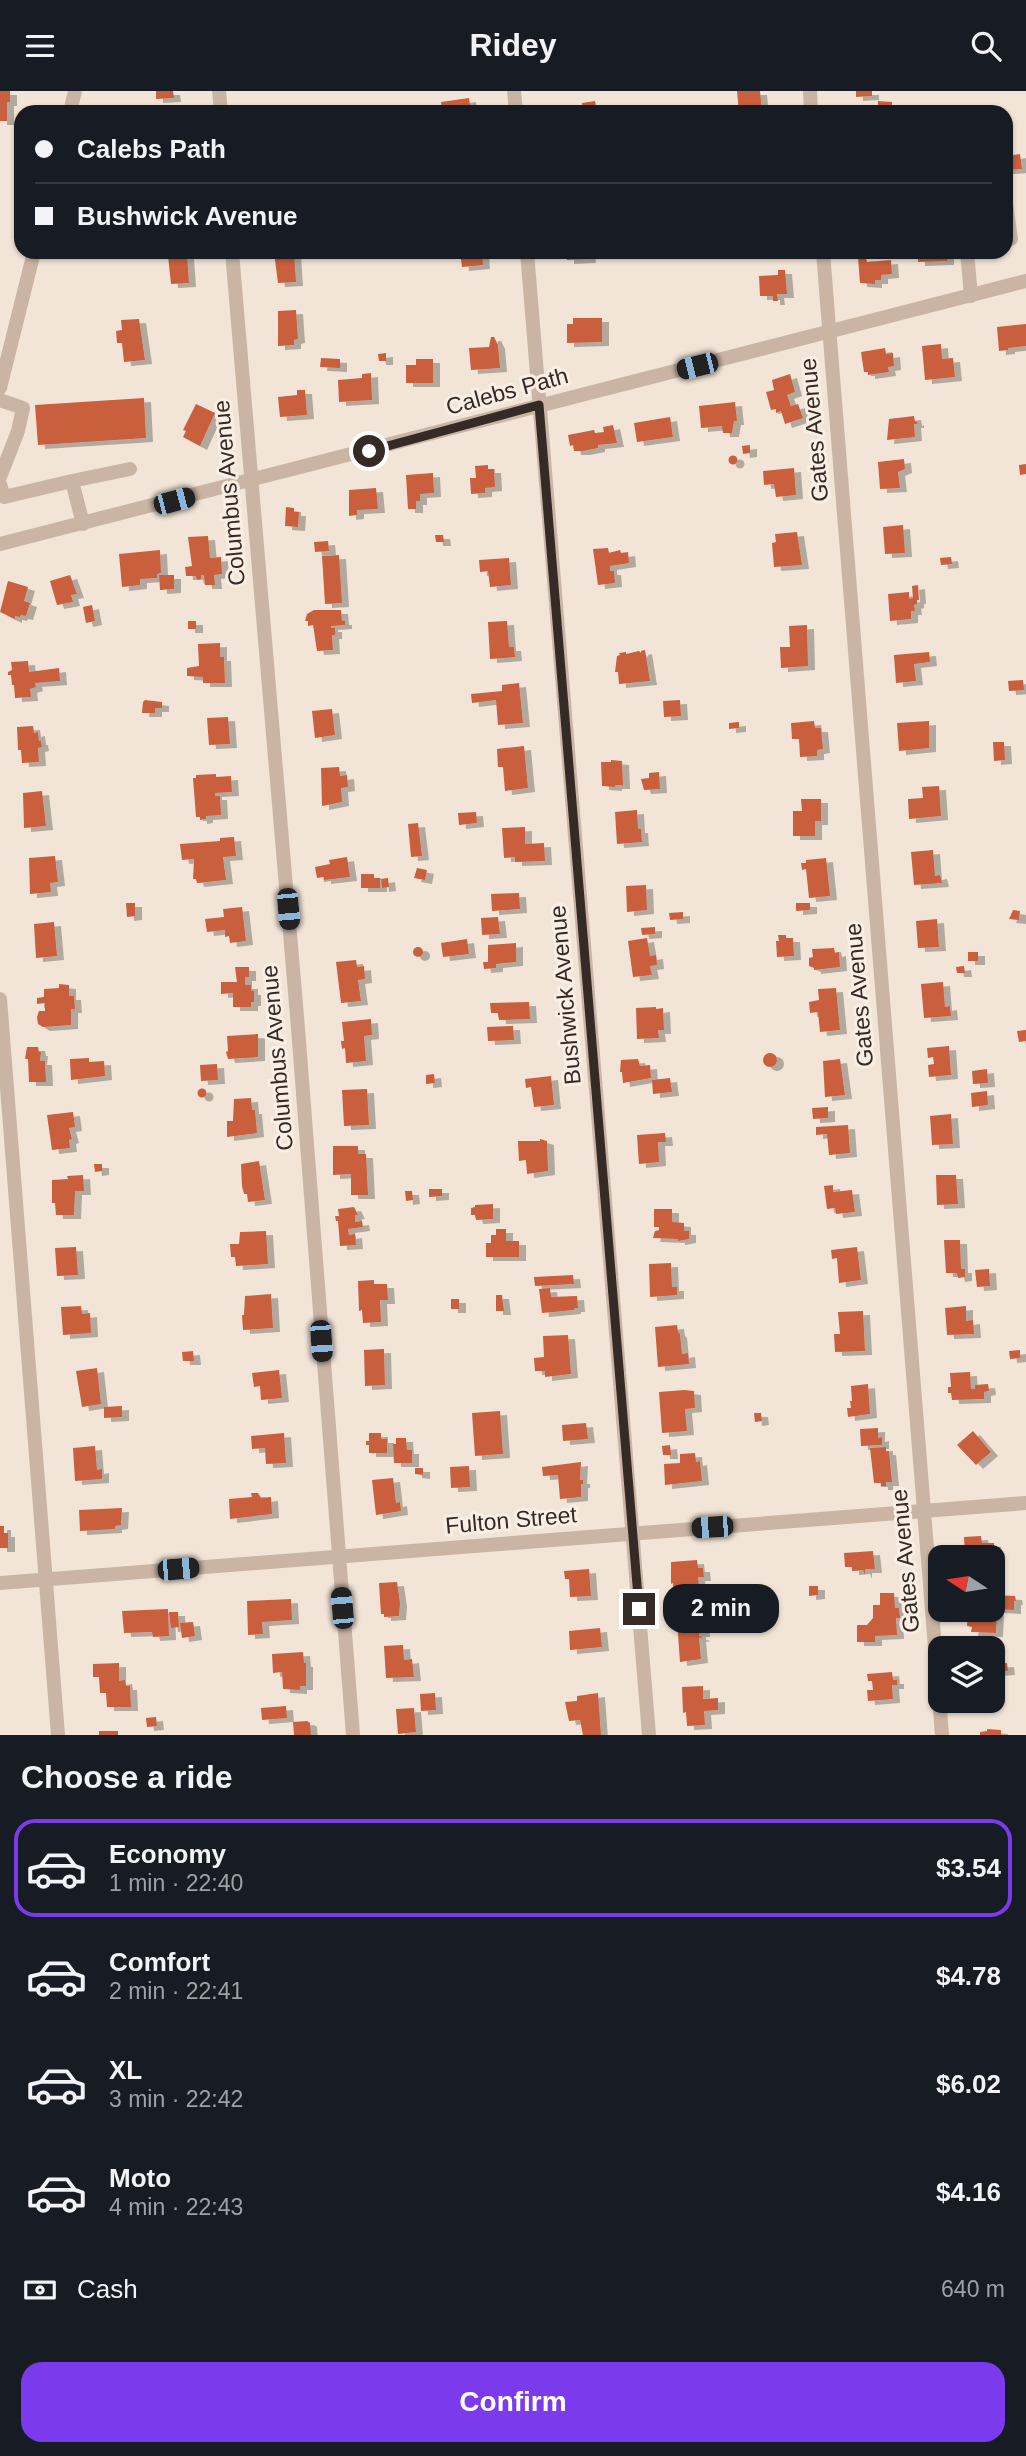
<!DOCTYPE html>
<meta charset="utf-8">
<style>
:root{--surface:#171b24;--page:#242831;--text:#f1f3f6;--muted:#9ea1a6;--line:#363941;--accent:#7c3aed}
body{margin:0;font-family:Helvetica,sans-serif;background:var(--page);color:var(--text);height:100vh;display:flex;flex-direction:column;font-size:26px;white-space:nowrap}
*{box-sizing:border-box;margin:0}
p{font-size:23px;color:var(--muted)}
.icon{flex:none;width:38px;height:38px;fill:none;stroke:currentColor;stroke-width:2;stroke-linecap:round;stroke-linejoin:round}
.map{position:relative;height:1644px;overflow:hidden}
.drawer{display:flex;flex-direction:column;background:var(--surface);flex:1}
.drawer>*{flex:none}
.top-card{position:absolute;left:14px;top:14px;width:999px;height:154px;border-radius:21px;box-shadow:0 2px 5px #0004;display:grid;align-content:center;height:154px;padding:0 21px;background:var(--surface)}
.needle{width:46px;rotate:282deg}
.buttons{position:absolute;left:928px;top:1454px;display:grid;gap:14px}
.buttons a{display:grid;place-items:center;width:77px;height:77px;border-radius:14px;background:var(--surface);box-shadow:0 2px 5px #0004;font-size:35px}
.end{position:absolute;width:32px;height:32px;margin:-16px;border:9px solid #352a26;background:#fff;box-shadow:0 0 0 4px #fff}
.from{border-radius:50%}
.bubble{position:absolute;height:49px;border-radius:21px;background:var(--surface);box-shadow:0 2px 5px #0004;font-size:23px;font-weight:600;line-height:49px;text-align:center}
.car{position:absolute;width:21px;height:42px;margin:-21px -10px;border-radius:9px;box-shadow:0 0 5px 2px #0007;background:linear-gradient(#222 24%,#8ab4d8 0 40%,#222 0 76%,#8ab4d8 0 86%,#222 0)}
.top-card b{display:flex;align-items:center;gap:24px;height:66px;font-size:26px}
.top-card b+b{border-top:2px solid var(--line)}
.top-card i{width:18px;height:18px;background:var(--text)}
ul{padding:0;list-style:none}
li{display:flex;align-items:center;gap:21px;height:98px;margin:0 14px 10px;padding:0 7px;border:4px solid transparent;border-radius:21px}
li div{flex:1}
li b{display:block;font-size:26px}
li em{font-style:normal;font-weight:600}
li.selected{border-color:var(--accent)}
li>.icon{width:63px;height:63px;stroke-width:1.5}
h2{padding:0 21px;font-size:32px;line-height:84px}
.pay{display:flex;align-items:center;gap:18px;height:77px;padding:0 21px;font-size:26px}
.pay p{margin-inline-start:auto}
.button{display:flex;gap:14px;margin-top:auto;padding:14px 21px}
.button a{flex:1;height:80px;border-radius:21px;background:var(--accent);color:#fff;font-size:28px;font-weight:600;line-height:80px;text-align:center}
header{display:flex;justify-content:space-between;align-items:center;height:91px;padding:0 21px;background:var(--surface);font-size:32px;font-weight:600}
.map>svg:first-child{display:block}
.building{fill:#c95f3e;filter:url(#shadow)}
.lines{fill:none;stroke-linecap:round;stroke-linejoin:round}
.minor{stroke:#cab5a4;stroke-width:14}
.route{stroke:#352a26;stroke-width:9}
.labels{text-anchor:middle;stroke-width:6;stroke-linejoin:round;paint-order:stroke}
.street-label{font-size:23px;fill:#352a26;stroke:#f9efe4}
</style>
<header><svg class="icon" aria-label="menu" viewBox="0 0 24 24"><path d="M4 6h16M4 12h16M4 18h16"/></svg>Ridey<svg class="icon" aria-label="search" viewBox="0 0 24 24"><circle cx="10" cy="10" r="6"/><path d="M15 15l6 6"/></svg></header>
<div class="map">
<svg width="1026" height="1644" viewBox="0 0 1026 1644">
<defs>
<filter id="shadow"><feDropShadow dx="7" dy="4" stdDeviation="0" flood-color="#0004"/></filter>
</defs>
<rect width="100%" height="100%" fill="#f2e5d8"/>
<path class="building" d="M0,0H10V11H7V30H0Z
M156,0H173L174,7L156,8Z
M737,0H760L762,21H739Z
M856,0H872V5L856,6Z
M469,7L471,21H450L449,18L442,19L441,11Z
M595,10L597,20L583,21L582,12Z
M878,10L892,11V21H878Z
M570,17V21H545V19Z
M1020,63L1022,78L1006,79V65Z
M274,161H294L296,191L278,192Z
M460,161H482L483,174L462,176Z
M567,161H588L589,168L567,169Z
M918,161H947V170L918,171Z
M187,164L189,192L171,193L168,165Z
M866,166L867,171L891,169L892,183L881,184V189H875V193L860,192L858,167Z
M778,179H785L787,203H777L778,210H773V205H760L759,185L778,184Z
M296,219L298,248L294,249V254L278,255V220Z
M573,227H602V251L567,252V233H573Z
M139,228L145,269L124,271L122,252H117L116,240L122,239L121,229Z
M1026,233V255L1008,257V259L999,260L997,236Z
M491,246H494L498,254L500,277L471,279L469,257L489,256Z
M941,253L942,268L953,267L955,286L925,289L922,255Z
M885,257L886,263L893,262L894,275L888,276L889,281L868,284V281H864L861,261Z
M386,262V270H379L378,263Z
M321,267L340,268V277L320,276Z
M416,268H433V292H406V274H416Z
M371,282L372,309L339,311L338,289L362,287V283Z
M790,283L795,301L787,304L791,315L798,313L803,327L785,333L781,320L776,322V318L771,319L766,301L774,299L772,289Z
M297,299H305L307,324L280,326L278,306L297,304Z
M144,307L146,347L38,354L35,314Z
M735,311L737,330H734L732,342H723L722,335L701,337L699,315Z
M196,313L215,322L200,355L183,346L186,340L183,339Z
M914,325L915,331L917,330V333H914L915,346L887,349L889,328Z
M670,326L673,346L637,351L634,332Z
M613,334L617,352L598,354V357L583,360H574L573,354L570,355L568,344L594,339L595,342L604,341L603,336Z
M750,354V362L743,363L742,355Z
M728.5 369a4.5 4.5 0 1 1 9 0a4.5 4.5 0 1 1-9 0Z
M904,368L905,378L898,381L900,397L880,398L878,371Z
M1026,373V383L1020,384L1019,374Z
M488,374V378H494L495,396L485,397V402L471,403L470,387H476L475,375Z
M794,377L796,404L776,406L774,393L764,394L763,380Z
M433,382L434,402L420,403V410H416V418H408L406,384Z
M376,397L378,418L357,419V424L349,425V399Z
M286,416L294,417V421H299L298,436L285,435Z
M903,434L905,462L885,463L883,436Z
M797,441L802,474L774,476L772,452L776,451L775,443Z
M435,444H443L444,451H436Z
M208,445L210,467L221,466L222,483L214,484L215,494H205L204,484H201V488L197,489L196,485H186L185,476L192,475L188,446Z
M328,450L329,460L315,461L314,451Z
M608,457L609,462L620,459L621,462L628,461L629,472L610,475V480H614L615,492L598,494L593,458Z
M160,459L161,482L157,483V487L140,488V494L122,496L119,463Z
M339,464L342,512L325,513L322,465Z
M951,466L952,473L941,474L940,467Z
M509,467L511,494L490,496L488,480L480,481L479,469Z
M70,484L77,503L71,504L73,511L57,514L50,490Z
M159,484H174V498L160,499Z
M8,490L28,496L24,510L30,512L26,525L21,524L20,526L15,525V528L0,521Z
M918,494L919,509H917V513L914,514L915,520H911V528L890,530L888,503L909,501V508L913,507L912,495Z
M92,514L95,530L86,532L83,516Z
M314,519H341L342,530H345V534L331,535V537H335V544H332L333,559L317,560L313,534L308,535V530H305L307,523Z
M188,530H196V538H188Z
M507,530L509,556H514L515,566L490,568L488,531Z
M807,534L808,575L781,577L780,556H790L789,535Z
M220,552V566H224L225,592H203V586L187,585V577L199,575L198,553Z
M645,559L650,590L619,593L618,581H615L617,565L620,564L619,562L626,561V563L639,560L641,562V560Z
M929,561L930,571L914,573L916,590L896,592L894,564Z
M28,570L29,581L59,577L60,590L35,592L36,596L30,598L31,606L15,607L14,594H12L11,584H8V581L12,579L11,571Z
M1023,589L1024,599L1009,600L1008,590Z
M519,592L523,632L498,634L496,609L472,612L471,603L502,600V594Z
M145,609L162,611V617H155V622H142L143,611Z
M680,609L681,625L664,626L663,610Z
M332,618L335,644L315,647L312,620Z
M228,626L230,653L209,654L207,627Z
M814,630L815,637H821L823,658L817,659V665L800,666L799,648H792L791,632Z
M929,630V657L899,660L897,632Z
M739,631V637L729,638V632Z
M33,635L34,642L38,641L39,650H41L42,656L38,657L39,671L22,672L21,659H18L17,636Z
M993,651H1004L1005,669L994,670Z
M524,655L528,697L505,700L503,676H498L497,658Z
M611,669L622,670L623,694H615V696L602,695L601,671H611Z
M339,676L340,685L347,684L348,696L341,697L342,711L322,715L321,677Z
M659,681L660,698L644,699L641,688L649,687V682Z
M216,683V686L231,685L232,701L215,702V705H220L221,724L206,725V728L200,729V726H196L193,687H196V684Z
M939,695L941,725L909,728L908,708L923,707L922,696Z
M42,700L46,735L24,737L23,702Z
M801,708H821V730H815V745H793V720H802Z
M637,719L638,738H641L642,751L617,753L615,721Z
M476,721L477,732L459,734L458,722Z
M418,732L422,765L411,766L408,733Z
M525,736V753L544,752L545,770L515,771V766L504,767L502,737Z
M234,746L236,765L223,766L226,789L197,792L196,788H193L194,768L182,769L180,753L220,750V747Z
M933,759L935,785L940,784L942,792L914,794L911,761Z
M55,765L58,791L50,792L51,801L30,803L29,767Z
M347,766L350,786L324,789V786L317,787L315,776L330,773L329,769Z
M826,767L830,805L809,807L806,778L802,779L801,772H806V769Z
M417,777L427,779L425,789L414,787Z
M361,783H374V787H380V797H361Z
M388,787L389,796L382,797L381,788Z
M646,794L647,819L627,821L626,795Z
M519,802L520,818L492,820L491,803Z
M126,812H135V825L127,826Z
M796,812H810V819L796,820Z
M242,816L246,850L230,852L229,845L225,846V839L207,841L205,828L224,826L223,818Z
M1013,819L1020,820L1019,829L1009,828Z
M683,821V828L670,829L669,822Z
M498,826L500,843L482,844L481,827Z
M937,828L939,856L918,857L916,830Z
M54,831L57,865L36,867L34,833Z
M655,836V843L642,844L641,837Z
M778,844H786V847H793L794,865L777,866L776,850H779Z
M647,847L650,865L656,864L657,874L650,875L652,884L633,886L628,850Z
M467,848L469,863L443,866L441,852Z
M516,852V871L496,873V877L484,878L483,871H488V854Z
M413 861a5 5 0 1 1 10 0a5 5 0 1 1-10 0Z
M834,857L835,862L839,861L840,876L814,879V877L809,875V867L813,866L812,858Z
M968,861H978V870H968Z
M356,869L357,876L364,875L365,888L358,889L361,910L341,912L336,871Z
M964,875L965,882H957L956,876Z
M235,876H249V886H245V894H251V900H254V911H251V916H233V902L221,903V891H237Z
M943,891L945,916L950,915L951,925L924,927L921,893Z
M59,893L69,894V905H74L75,918H71V934L43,936L38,933L37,926L39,920H45V912L37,913V907L44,906V898L59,897Z
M836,897L840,939L820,941L818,921L810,922L809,911L819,909L818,898Z
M529,911L530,928L499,929L498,922H491L490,912Z
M656,916V918L663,917L664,939H658L659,947L637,948L636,917Z
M371,928L372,944L364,945L366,970L346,972L345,957L342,958L341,950H344L342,931Z
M513,935L514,949L488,950L487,936Z
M1026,939V950L1019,951L1017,940Z
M258,943V966L228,968L226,961L228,960L227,945Z
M949,955L951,984L929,986L928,974L934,973L933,966L928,967L927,957Z
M27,956H38L39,961H41L40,970H45L46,991H29L28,968H25Z
M763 969a7 7 0 1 1 14 0a7 7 0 1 1-14 0Z
M89,967V971L104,970L105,985L71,989L70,968Z
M638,968L640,975L650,974L651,987L623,992L622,981H620L621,969Z
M840,968L845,1004L825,1006L823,970Z
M217,973L218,989L201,990L200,974Z
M987,978L988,992L973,993L972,980Z
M434,983L435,992L426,993V984Z
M551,985L554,1014L534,1016L531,996L526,997L525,988Z
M670,987L672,1001L653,1003L652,989Z
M197.5 1002a4.5 4.5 0 1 1 9 0a4.5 4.5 0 1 1-9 0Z
M367,998L369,1034L344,1035L342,999Z
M987,1000L988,1014L972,1016L971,1002Z
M251,1007L252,1019H255L257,1042L227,1046V1030H233L234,1008Z
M828,1016V1027L813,1028L812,1017Z
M73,1021L75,1036L69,1037L72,1048L69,1049L70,1057L52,1059L47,1024Z
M951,1023L953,1053L932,1054L930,1025Z
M848,1034L850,1062L829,1064L827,1043L816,1044V1036Z
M665,1042L666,1051H658L659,1071L639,1073L637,1044Z
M540,1048L547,1050L548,1080L527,1083L526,1069L519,1070L518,1050H540Z
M333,1055H358V1063H366L368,1104H351V1083L333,1084Z
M259,1070L265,1109L248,1111L247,1103H244L242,1095L241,1073Z
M94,1073H102V1080L95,1081Z
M83,1084L84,1100H75L74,1124H56L55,1112H52V1089L68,1088L67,1085Z
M936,1084H956L958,1113L937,1114Z
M833,1094V1101L852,1099L855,1121L836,1123L835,1117L827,1118L824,1095Z
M429,1098H442V1105L429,1106Z
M405,1100H412L413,1109L406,1110Z
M493,1113V1128L476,1129L475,1124H471V1117L475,1116V1114Z
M354,1116L358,1124H355V1131L362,1130L363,1136L348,1138L349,1144L355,1143L356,1154L340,1155L338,1130H336L335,1125H339L338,1118Z
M654,1118H672V1131L684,1132V1140H689V1148L678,1150V1148L653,1147L655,1140L659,1139V1136H654Z
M496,1138H506V1150H519V1166H486V1152H491V1144H496Z
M266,1140L268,1173L236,1175L235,1166H231L230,1153H239L240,1141Z
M944,1149H960L961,1178H965V1186L958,1187L957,1182H946Z
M76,1156L78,1184L57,1185L55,1157Z
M857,1156L861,1189L839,1192L837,1167L832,1168L831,1159Z
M671,1172L672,1196H677V1204L650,1206L649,1173Z
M989,1178L990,1195L977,1196L975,1179Z
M573,1184L574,1193L535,1195L534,1186Z
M374,1189V1193H387L388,1209H380L381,1231L363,1232L362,1219L359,1220L358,1190Z
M550,1197L551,1206L577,1205L578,1217H574V1219L542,1222L539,1198Z
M271,1203L273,1237L243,1239L242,1224H244L245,1205Z
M496,1204H502L504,1220H496Z
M451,1208H459V1218H451Z
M81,1215L82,1223L90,1222L91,1242L63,1244L61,1216Z
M966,1215V1230L973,1229L974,1243L947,1244L945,1217Z
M863,1220L865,1260L835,1261L834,1243H840L838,1221Z
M677,1234L678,1241L680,1243L682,1263L688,1262L689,1273L658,1276L655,1236Z
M568,1244L571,1283L545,1286V1280H535L534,1267L544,1266L543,1245Z
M384,1258L385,1294L365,1295L364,1259Z
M1020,1259V1267L1010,1268L1009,1260Z
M193,1260L194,1270H183L182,1261Z
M97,1277L101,1313L82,1316L76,1280Z
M279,1279L282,1307L261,1309L260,1295L254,1296L252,1282Z
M970,1281L971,1298H975V1294L988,1293L989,1300L984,1301V1308L952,1309L951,1302H948V1296H951L950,1282Z
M868,1293L870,1323L848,1326L847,1317H851L850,1310H852L851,1295Z
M684,1299L694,1300L695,1317L685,1318L687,1340L662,1342L659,1301Z
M122,1315V1326L104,1327V1316Z
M500,1320L503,1363L475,1365L472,1322Z
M754,1322H761L762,1330L755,1331Z
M586,1332L588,1348L563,1350L562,1334Z
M878,1337V1347L882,1346V1354L861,1355L860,1338Z
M973,1340L991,1361L976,1374L957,1354Z
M284,1342L286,1372L266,1373L265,1357L252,1358L251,1345Z
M369,1342H381V1348H387V1362H369V1354H366V1350H369Z
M396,1347H406L407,1359H412V1372H394L393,1353H396Z
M670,1354L671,1364H663L662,1355Z
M95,1355L97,1379L102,1378V1388L75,1390L73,1357Z
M886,1356V1360H889L892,1391H886V1395H881V1392H874L870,1357Z
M695,1362L696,1371L700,1370L702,1390L665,1394L664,1373L680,1372V1363Z
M581,1371L580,1389H583V1393H581V1406L560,1408L558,1384L543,1385L542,1376Z
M469,1375L470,1396L451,1397L450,1376Z
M415,1377H423V1384L415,1383Z
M393,1387L396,1412L400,1411L401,1420L376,1424L372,1389Z
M251,1402H258L261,1407L271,1406L272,1423L230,1428L229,1408L252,1406Z
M122,1417L121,1434L115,1435V1438L80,1440L79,1419Z
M0,1435H4V1442H8V1457H0Z
M981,1445L982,1452H994V1462H983V1466H965L964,1446Z
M873,1460L875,1478H865V1484L863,1479L852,1480V1476H845L844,1462Z
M697,1469L698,1477H703L704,1486H698L699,1496H694L695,1503L674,1505L673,1492L671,1493V1471Z
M589,1478L591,1505L570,1506L569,1488H565L564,1480Z
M397,1491L400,1512L399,1525L384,1526V1523H381L379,1492Z
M809,1495H818V1504L809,1505Z
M880,1502H894L895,1517H899L900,1527H896L897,1544L875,1545V1551H857V1534H867L873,1527V1514H880Z
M995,1504L1015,1505L1016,1510H1014V1519L997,1518L996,1542L971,1541L972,1536L967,1535L968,1519H992L995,1517Z
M291,1508L292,1529L262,1531L263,1543L248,1544L247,1510Z
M168,1518L169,1545L153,1546L152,1541L124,1542L122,1520Z
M169,1521H178L179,1536L171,1537Z
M702,1527L703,1542H699V1545L704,1546L699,1547L701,1568L680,1571L677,1530Z
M193,1531L195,1545L182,1547L180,1532Z
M600,1537L602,1556L570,1559L569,1540Z
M403,1554L404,1569L412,1568L414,1586L386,1587L384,1555Z
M303,1561L304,1572H306V1595H300V1599L283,1598L282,1581L273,1582L272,1563Z
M119,1572V1590L125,1589L126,1595H130L131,1616H107L106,1602H100L99,1586H93V1573Z
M1007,1572L1008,1580L995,1581L997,1600H992V1573Z
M892,1581L893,1589H897V1594H892L893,1608L868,1610L867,1599H873L872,1590H868L867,1583Z
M703,1595V1608L718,1607V1619L704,1620L705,1634L687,1635L686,1621L683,1622L682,1596Z
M435,1602L436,1619L421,1620L420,1603Z
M598,1602L601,1644H583L580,1629L569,1630L565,1611L577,1610V1605Z
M286,1615L287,1627L262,1629L261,1617Z
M414,1617L416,1641L398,1643L396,1618Z
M156,1626L157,1635L147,1636L146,1627Z
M307,1630L310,1632L311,1644H294L293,1631Z
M987,1638L1001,1639V1644H980V1641L987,1640Z
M99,1640H118V1644H99Z"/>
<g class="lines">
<path class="minor" d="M219,0L221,21
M514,0L516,21
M810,0L811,21
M70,21L75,0
M1006,113L1011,148L1006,149
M232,161L297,925L353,1644
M527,161L649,1644
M823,161L942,1644
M967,161L971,205
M0,297L34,161
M0,309L23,317L18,340L0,386
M72,390L130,378
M0,393L4,406L72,390L83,433
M0,453L1026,190
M0,908L58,1644
M0,1492L1026,1412"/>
</g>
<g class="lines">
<path class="route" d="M369,360L539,314L639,1518"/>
</g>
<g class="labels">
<g class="street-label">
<text transform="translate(507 300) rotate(-15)" y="8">Calebs Path</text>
<text transform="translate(814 339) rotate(-95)" y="8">Gates Avenue</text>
<text transform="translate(229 402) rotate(-95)" y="8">Columbus Avenue</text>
<text transform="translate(565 904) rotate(-95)" y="8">Bushwick Avenue</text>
<text transform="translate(859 904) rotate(-95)" y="8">Gates Avenue</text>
<text transform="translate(277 967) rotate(-95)" y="8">Columbus Avenue</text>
<text transform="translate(511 1429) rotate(-5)" y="8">Fulton Street</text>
<text transform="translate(905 1470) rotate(-95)" y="8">Gates Avenue</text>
</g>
</g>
</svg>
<div class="buttons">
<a><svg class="needle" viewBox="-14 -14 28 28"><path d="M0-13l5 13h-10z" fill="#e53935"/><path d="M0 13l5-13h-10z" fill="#9ea1a6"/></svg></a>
<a><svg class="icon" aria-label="layers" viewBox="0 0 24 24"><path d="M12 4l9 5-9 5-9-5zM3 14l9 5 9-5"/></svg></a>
</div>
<i class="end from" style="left:369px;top:360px"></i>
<i class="end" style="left:639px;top:1518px"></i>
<div class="bubble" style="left:663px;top:1493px;width:116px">2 min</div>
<i class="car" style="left:697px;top:275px;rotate:256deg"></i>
<i class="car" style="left:174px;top:410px;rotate:75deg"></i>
<i class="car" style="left:288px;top:818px;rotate:175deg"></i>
<i class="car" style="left:321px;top:1250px;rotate:176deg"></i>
<i class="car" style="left:712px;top:1436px;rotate:266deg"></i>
<i class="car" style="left:178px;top:1478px;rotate:85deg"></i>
<i class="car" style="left:342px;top:1517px;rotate:355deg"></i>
<div class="top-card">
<b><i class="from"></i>Calebs Path</b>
<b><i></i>Bushwick Avenue</b>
</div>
</div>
<section class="drawer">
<h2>Choose a ride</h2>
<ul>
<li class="selected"><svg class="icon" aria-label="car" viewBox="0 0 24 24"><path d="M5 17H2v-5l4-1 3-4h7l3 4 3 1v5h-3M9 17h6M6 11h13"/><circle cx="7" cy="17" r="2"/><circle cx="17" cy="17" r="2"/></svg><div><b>Economy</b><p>1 min · 22:40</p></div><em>$3.54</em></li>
<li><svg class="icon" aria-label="car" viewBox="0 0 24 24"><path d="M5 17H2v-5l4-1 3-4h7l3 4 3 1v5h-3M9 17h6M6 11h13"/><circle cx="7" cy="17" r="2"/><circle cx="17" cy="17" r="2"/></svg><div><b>Comfort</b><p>2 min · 22:41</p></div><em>$4.78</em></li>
<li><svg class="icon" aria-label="car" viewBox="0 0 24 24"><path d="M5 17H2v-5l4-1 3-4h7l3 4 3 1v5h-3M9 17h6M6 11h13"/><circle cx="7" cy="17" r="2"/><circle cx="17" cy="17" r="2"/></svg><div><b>XL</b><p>3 min · 22:42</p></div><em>$6.02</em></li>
<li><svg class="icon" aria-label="car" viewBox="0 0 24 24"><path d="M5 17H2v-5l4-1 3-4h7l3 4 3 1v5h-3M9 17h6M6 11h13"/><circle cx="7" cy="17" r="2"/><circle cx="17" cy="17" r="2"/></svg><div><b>Moto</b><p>4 min · 22:43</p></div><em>$4.16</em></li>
</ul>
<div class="pay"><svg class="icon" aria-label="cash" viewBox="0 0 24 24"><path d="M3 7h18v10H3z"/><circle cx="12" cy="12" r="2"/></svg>Cash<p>640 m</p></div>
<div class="button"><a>Confirm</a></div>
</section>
